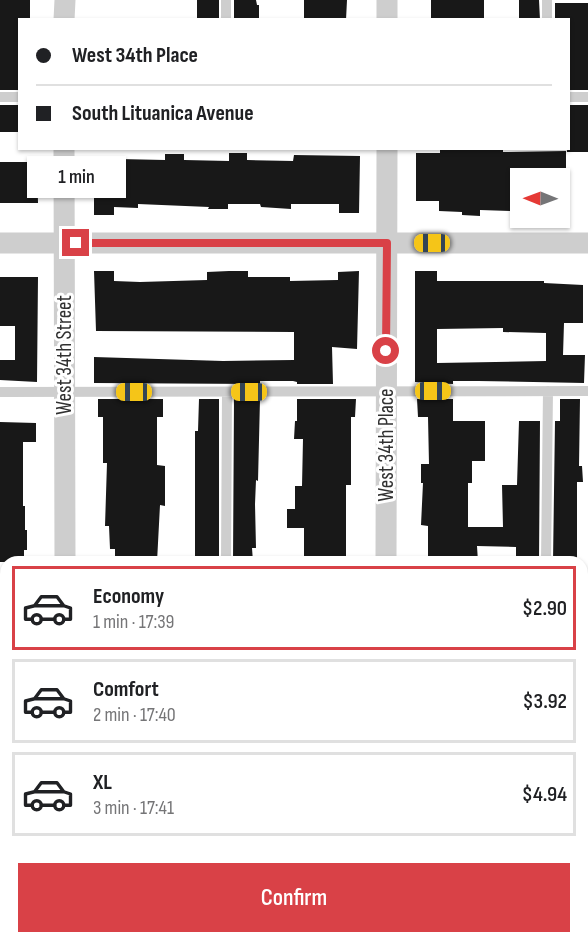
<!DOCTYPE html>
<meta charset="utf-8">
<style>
:root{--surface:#fff;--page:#f2f2f2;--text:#202124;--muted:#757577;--line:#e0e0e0;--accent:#d94147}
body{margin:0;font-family:"Sofia Sans Condensed",sans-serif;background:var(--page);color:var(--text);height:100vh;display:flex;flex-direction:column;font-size:22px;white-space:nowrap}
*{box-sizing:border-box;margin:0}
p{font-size:20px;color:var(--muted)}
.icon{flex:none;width:33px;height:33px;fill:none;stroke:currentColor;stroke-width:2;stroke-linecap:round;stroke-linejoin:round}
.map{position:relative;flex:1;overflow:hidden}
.details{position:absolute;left:0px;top:556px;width:588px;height:388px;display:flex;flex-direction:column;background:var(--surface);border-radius:18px 18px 0 0;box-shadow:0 2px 4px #0004}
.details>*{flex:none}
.guide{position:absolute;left:18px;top:18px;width:552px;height:132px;border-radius:0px;box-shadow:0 2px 4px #0004;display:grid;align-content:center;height:132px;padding:0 18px;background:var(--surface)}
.needle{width:39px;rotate:271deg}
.tools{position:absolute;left:510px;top:168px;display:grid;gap:12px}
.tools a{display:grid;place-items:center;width:60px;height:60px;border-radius:0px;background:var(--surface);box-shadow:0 2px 4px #0004;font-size:30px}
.end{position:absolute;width:27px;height:27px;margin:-14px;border:8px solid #d94147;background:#fff;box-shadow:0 0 0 3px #fff}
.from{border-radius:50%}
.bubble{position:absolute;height:42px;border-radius:0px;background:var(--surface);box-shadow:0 2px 4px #0004;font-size:20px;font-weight:600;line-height:42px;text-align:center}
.car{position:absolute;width:18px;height:36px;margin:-18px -9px;border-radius:8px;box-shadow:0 0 4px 2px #0007;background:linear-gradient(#f5c518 24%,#345 0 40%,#f5c518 0 76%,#345 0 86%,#f5c518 0)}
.guide b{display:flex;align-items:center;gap:21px;height:57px;font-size:22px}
.guide b+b{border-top:2px solid var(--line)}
.guide i{width:15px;height:15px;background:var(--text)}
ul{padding:10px 0 0;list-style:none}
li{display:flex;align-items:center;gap:18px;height:84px;margin:0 12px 9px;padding:0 6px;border:3px solid var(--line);border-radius:0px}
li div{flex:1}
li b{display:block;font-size:22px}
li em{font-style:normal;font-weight:600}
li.active{border-color:var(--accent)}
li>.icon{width:54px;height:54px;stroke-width:1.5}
.cta{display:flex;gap:12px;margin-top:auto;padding:12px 18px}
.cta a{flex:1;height:69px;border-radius:0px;background:var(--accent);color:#fff;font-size:24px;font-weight:600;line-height:69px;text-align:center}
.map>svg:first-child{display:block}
.building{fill:#181818;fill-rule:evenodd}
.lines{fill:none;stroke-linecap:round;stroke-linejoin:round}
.lane{stroke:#cecece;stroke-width:10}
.street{stroke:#cecece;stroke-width:21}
.route{stroke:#d94147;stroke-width:8}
.labels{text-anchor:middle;stroke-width:6;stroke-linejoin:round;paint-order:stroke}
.street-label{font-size:21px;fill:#313131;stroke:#fff}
</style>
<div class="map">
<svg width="588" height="944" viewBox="0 0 588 944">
<rect width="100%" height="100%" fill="#fff"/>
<path class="building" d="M0,0H30V20H20V90H0Z
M197,0H219V20H197Z
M234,0H256L257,5H259V20H234Z
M304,0H347L346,20H304Z
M431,0H484V20H431Z
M519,0H539L540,20H519Z
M555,3H588V90H568V20H555Z
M0,105H20L18,132H0Z
M568,105H588V152H567Z
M484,148H503V152L566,151V178H520V207H512V211L480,210V216L462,215V212L439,211V201H416V153H440V149Z
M229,153H247V160L293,161L294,155L360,156L359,213H339V204H291V209L261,207L260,204H228V209H208L209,207L138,204V208L114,207V215H94V173H119V159L165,160V154H184V160L229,161Z
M0,162H37L38,203H0Z
M94,271H114V281L140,282L207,280V272L229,271H248V277H290V281L338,280V272L359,271L357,349L332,347L333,384H297V382L293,381H260V384L94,383V357L223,361L294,360V332L96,331Z
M415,271H437V281H544V283L583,285V323H564L563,355H585L584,383L478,381H453V384L415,382ZM503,328V332L546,333V361L437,363V329Z
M0,277H38L37,382L0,380V360H15V326H0Z
M98,399H163V417H157V465L165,466V506L160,505L157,562H115V549H110L109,526H105L107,463H103V417H98Z
M199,399H219V562H195V431H198Z
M234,399H260L258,481L256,480L255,504L256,548H252L253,562H233Z
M297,399H356L355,417H351V485H346V562H304V528H287V509H295V486H302L303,439H294L295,421H297Z
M417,399H453V421H485V461H472V483H468V527H503L502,485H517L519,421H540L539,562H516V547L477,546L478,562H428V526L421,525L423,483H421V464H429L428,417H418Z
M560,399H580L579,466H582L583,482H577V562H553L555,421H560Z
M0,422L36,423V442H23V506H25V530H27V550H24V562H0Z"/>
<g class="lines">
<path class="lane" d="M226,0V20
M547,20V0
M0,97H20
M568,97H588
M0,392L588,391
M226,562L227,392
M546,562L548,391
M0,666H6
M582,666H588
M567,944V939"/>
<path class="street" d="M64,20L65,0
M387,20V0
M64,148L65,562
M0,243H588
M386,562L387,148
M582,811H588
M0,812H6
M422,944V939"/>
</g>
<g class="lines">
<path class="route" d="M76,243H387L386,351"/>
</g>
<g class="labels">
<g class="street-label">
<text transform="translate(64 355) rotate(-90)" y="7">West 34th Street</text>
<text transform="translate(386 445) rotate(-90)" y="7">West 34th Place</text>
</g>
</g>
</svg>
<div class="tools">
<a><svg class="needle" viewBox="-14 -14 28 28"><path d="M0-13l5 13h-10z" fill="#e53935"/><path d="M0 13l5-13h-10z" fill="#757577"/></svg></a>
</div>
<i class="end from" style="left:386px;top:351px"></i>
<i class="end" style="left:76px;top:243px"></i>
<div class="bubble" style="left:27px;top:156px;width:99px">1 min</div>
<i class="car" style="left:432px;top:243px;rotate:270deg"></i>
<i class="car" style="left:433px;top:391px;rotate:90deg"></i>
<i class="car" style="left:134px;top:392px;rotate:270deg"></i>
<i class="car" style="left:249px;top:392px;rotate:270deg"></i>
<div class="guide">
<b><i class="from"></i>West 34th Place</b>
<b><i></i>South Lituanica Avenue</b>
</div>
<section class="details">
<ul>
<li class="active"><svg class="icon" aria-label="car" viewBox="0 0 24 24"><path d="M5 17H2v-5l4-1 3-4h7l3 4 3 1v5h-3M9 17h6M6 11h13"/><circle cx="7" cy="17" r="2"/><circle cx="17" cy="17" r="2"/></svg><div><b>Economy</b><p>1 min · 17:39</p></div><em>$2.90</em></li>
<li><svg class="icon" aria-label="car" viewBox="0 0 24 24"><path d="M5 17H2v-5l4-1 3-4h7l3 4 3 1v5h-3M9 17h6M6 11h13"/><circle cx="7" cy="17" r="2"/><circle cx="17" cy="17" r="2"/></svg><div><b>Comfort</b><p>2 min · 17:40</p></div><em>$3.92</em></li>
<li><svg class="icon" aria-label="car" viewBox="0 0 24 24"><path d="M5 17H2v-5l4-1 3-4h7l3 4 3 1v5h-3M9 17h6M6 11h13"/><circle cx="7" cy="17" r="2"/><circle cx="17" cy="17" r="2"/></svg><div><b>XL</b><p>3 min · 17:41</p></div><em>$4.94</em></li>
</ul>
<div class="cta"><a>Confirm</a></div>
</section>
</div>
